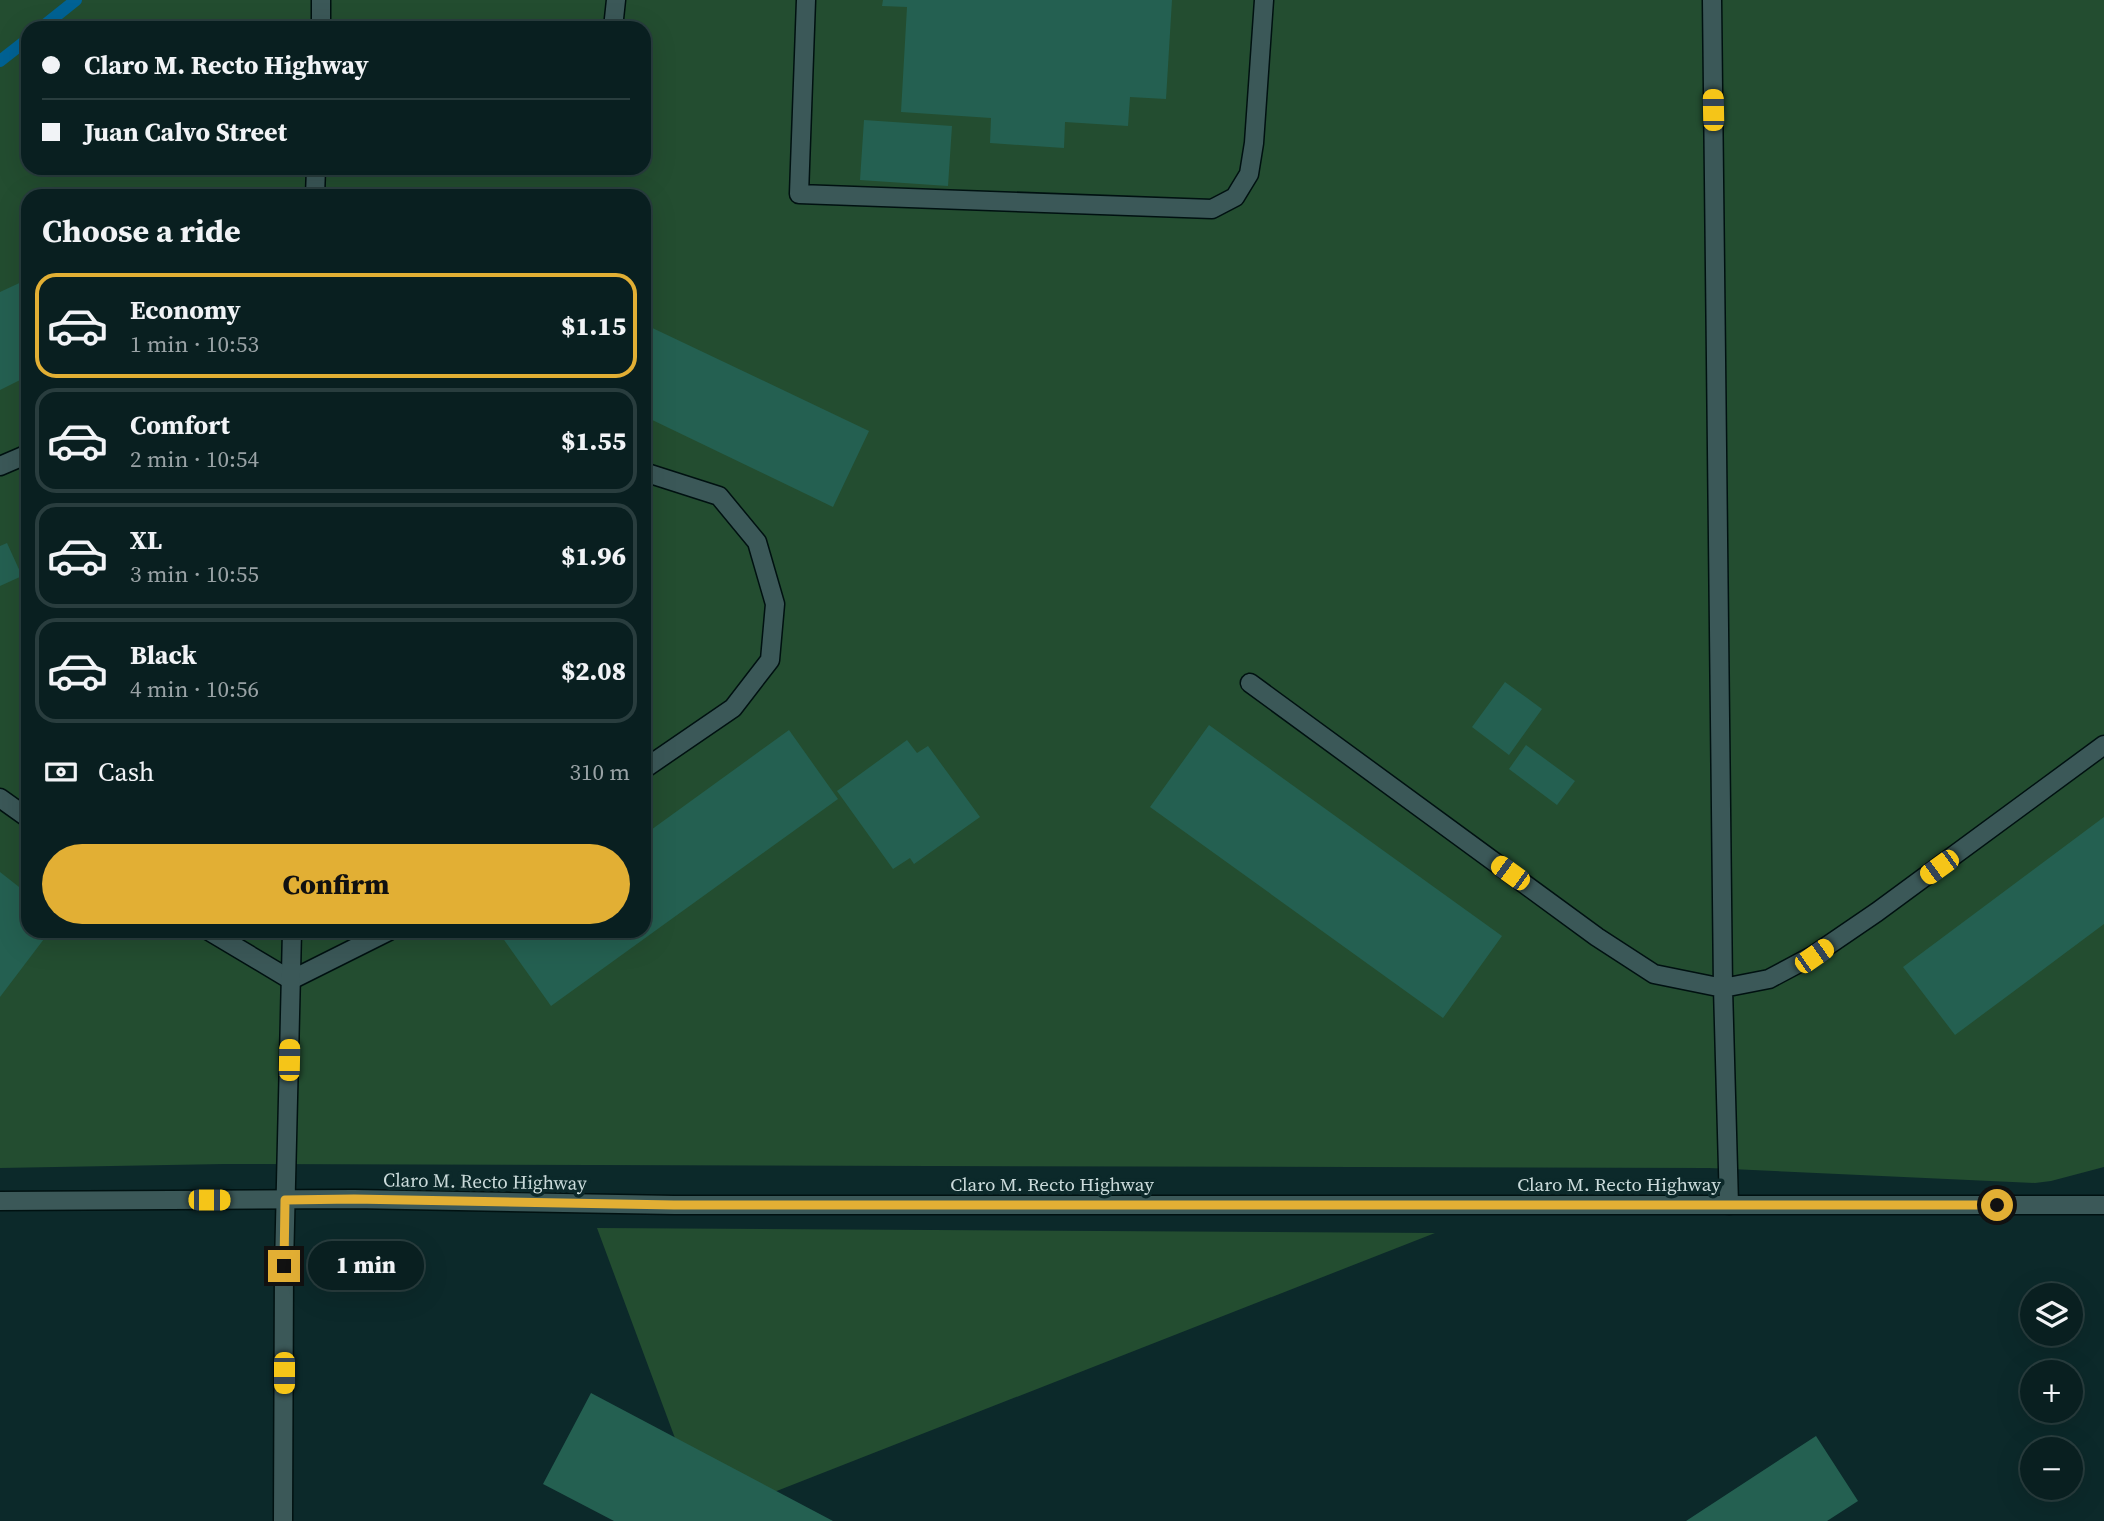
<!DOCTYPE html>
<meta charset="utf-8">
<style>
:root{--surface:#091f20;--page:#122729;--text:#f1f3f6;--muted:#99a2a5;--line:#293d3e;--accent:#e2af34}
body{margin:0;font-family:"Source Serif 4",serif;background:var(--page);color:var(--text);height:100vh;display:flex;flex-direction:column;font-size:26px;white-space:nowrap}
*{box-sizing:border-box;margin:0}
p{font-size:23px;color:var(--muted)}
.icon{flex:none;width:38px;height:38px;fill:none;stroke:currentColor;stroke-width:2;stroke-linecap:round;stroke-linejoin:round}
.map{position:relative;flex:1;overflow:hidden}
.details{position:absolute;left:21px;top:189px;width:630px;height:749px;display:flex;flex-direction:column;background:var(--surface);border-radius:21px;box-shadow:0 7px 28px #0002,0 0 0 2px var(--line)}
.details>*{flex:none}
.guide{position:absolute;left:21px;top:21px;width:630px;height:154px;border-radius:21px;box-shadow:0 7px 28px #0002,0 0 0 2px var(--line);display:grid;align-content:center;height:154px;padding:0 21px;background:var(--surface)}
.buttons{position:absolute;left:2020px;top:1283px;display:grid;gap:14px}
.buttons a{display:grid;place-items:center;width:63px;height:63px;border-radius:50%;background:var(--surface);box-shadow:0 7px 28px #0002,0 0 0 2px var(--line);font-size:35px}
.end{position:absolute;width:32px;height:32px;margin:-16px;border:9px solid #e2af34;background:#111;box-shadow:0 0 0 4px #111}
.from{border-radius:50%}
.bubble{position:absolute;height:49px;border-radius:24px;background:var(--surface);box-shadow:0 7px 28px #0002,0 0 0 2px var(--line);font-size:23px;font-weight:800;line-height:49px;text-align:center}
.car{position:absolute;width:21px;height:42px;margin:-21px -10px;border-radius:9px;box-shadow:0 0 5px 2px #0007;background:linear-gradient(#f5c518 24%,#345 0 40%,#f5c518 0 76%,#345 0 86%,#f5c518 0)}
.guide b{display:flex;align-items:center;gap:24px;height:66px;font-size:26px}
.guide b+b{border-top:2px solid var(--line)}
.guide i{width:18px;height:18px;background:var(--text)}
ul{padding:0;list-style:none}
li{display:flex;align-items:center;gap:21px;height:105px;margin:0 14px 10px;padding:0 7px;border:4px solid var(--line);border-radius:21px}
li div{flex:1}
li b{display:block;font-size:26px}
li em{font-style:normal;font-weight:800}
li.current{border-color:var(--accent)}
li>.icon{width:63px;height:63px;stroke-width:1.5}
h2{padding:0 21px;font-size:32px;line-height:84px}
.pay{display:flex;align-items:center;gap:18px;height:77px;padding:0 21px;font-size:26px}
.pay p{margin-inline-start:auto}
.cta{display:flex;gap:14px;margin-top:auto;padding:14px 21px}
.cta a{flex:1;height:80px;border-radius:42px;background:var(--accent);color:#111;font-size:28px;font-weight:800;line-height:80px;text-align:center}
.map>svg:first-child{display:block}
.green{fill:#234d30;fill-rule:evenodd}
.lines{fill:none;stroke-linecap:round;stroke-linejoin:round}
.stream{stroke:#016294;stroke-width:12}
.building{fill:#246051}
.service-casing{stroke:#011;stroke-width:21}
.minor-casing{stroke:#011;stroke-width:21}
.secondary-casing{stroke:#011;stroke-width:21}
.service{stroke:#3b5858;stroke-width:18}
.minor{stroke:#3b5858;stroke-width:18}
.secondary{stroke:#3b5858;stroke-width:18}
.route{stroke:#e2af34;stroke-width:9}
.labels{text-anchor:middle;stroke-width:7;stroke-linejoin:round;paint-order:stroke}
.street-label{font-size:19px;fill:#cbdbdb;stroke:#0c292a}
</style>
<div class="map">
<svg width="2104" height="1521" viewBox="0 0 2104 1521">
<rect width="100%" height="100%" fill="#0c292a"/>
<path class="green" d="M0,0H2104V1167L2051,1181L2035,1183L1709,1168L224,1164L0,1168ZM28,28H644V168H28ZM28,196H644V931H28Z
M597,1228L1435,1233L705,1519Z"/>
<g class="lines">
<path class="stream" d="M41,28L76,0
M0,61L28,39"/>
</g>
<path class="building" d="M883,0H1172L1166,99L1130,97L1128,126L1065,122L1064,148L990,143L991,118L901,112L907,7L882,6Z
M864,120L952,126L948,186L860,180Z
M28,279V376L0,390V292Z
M644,324L869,431L833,507L644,416Z
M7,543L22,576L0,586V546Z
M1505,682L1542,709L1509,755L1472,727Z
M1209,725L1502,936L1443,1018L1150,807Z
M789,730L838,799L551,1006L502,937L511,931H644V835Z
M907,740L917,753L928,746L980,817L914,864L910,858L893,869L837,791Z
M1526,745L1575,781L1557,805L1509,769Z
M2104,817V924L1955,1035L1903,967Z
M0,872L28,894V931H50L0,997Z
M591,1393L833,1521H614L543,1484Z
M1816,1436L1858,1501L1827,1521H1686Z"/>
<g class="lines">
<g class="service-casing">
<path id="service" d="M806,0L799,194L1212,209L1235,197L1249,174L1254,143L1264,0
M1712,0L1723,988L1729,1205
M613,28L616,0
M0,466L28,454
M644,472L719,496L757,542L775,604L770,660L733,708L644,769
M1250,683L1597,937L1654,974L1723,988L1769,979L1814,955L1877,912L2104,745
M0,798L28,818
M209,931L291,980L389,931"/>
</g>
<g class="minor-casing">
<path id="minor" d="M321,28V0
M315,196L316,168
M283,1521L284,1266L292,931"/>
</g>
<g class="secondary-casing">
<path id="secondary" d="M0,1201L354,1199L674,1205H2104"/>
</g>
<use href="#service" class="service"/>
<use href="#minor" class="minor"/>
<use href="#secondary" class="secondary"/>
</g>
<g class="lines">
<path class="route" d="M284,1266L285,1200L354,1199L674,1205H1997"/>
</g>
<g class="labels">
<g class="street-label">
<text transform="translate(485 1181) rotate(1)" y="7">Claro M. Recto Highway</text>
<text x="1052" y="1191">Claro M. Recto Highway</text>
<text x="1619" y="1191">Claro M. Recto Highway</text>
</g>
</g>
</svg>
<div class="buttons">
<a><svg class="icon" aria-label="layers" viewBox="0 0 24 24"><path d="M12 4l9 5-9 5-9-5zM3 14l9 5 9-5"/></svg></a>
<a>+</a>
<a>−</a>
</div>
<i class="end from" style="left:1997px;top:1205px"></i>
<i class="end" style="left:284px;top:1266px"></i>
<div class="bubble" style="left:308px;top:1241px;width:116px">1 min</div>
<i class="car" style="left:1713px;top:110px;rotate:359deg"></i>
<i class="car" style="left:1939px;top:867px;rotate:234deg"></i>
<i class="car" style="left:1510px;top:873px;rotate:306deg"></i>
<i class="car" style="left:1814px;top:956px;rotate:55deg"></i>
<i class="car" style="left:289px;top:1060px;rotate:1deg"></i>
<i class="car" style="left:209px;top:1200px;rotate:90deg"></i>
<i class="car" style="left:284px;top:1373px;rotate:180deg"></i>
<div class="guide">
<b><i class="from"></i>Claro M. Recto Highway</b>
<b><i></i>Juan Calvo Street</b>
</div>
<section class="details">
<h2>Choose a ride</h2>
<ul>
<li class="current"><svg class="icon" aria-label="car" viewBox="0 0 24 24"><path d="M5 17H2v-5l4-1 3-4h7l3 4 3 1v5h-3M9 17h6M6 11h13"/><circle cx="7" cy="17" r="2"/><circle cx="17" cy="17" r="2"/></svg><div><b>Economy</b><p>1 min · 10:53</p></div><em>$1.15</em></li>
<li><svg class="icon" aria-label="car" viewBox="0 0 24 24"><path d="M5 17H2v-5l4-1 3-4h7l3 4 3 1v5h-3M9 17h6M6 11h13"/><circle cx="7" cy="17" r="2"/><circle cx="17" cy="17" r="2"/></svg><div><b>Comfort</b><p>2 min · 10:54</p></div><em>$1.55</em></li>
<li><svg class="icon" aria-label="car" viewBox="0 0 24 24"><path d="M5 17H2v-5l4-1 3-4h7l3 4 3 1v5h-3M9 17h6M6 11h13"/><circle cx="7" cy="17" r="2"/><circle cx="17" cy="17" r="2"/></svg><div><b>XL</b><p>3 min · 10:55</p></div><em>$1.96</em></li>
<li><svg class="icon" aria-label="car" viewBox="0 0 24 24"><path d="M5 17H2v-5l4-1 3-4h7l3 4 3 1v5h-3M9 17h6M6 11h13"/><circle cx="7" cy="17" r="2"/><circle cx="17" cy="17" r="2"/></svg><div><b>Black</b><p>4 min · 10:56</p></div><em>$2.08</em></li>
</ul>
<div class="pay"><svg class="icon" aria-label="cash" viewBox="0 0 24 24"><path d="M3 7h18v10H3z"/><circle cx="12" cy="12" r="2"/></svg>Cash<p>310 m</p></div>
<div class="cta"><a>Confirm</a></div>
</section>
</div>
